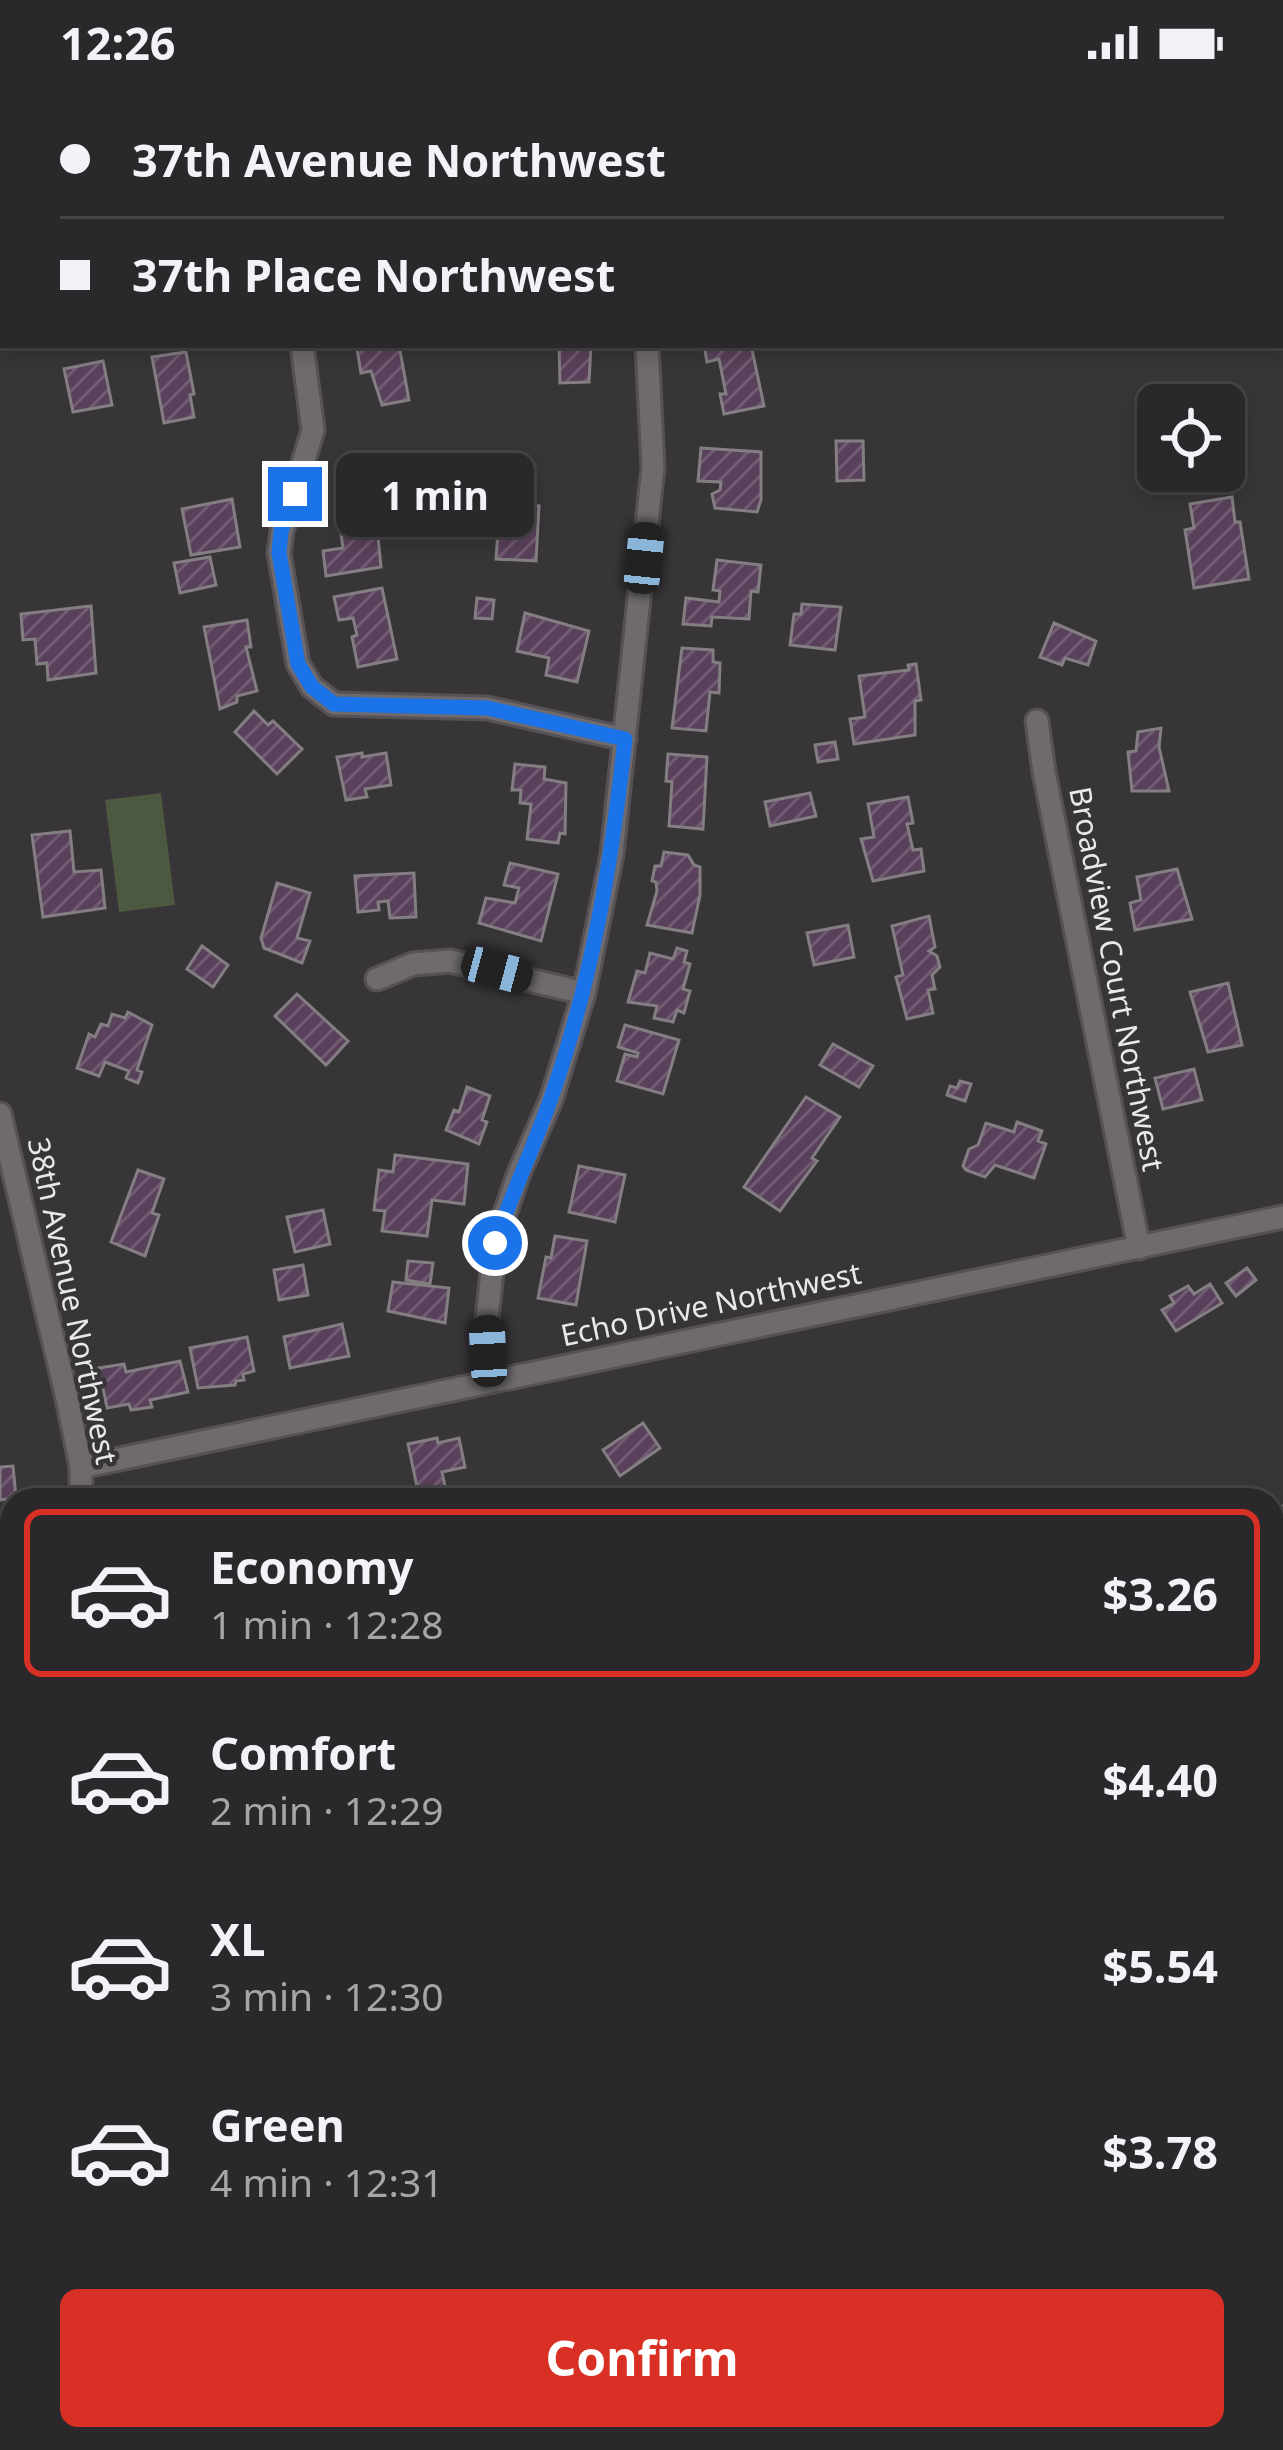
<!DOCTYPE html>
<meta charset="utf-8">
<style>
:root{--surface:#2a282a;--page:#323032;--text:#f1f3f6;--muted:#a5a6a8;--line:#464447;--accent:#d93025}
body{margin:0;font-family:"Noto Sans",sans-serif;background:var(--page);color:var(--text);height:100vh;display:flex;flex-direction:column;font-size:45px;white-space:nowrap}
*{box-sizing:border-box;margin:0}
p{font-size:39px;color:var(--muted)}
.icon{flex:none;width:66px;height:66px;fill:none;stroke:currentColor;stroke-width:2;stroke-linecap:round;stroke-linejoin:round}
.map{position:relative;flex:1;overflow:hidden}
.sheet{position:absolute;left:0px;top:1404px;width:1284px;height:963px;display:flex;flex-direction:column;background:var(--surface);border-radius:36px 36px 0 0;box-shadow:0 6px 18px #0003,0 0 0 3px var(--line)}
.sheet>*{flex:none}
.banner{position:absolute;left:0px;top:0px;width:1284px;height:264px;box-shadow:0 6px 18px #0003,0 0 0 3px var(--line);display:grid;align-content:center;height:264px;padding:0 60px;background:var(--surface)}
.buttons{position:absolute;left:1137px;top:300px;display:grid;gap:24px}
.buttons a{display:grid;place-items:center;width:108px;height:108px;border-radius:18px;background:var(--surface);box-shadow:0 6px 18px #0003,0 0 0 3px var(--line);font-size:60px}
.end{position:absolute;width:54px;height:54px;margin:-27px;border:15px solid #1a73e8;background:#fff;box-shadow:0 0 0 6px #fff}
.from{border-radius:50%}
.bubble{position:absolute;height:84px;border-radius:18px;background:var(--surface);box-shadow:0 6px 18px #0003,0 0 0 3px var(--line);font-size:39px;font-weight:700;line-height:84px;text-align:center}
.car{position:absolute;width:36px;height:72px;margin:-36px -18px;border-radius:15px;box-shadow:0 0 9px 3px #0007;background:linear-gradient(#222 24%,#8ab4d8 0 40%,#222 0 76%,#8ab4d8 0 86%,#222 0)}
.banner b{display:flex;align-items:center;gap:42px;height:114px;font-size:45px}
.banner b+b{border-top:3px solid var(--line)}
.banner i{width:30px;height:30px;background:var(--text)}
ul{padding:21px 0 0;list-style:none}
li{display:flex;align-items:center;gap:36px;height:168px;margin:0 24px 18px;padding:0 36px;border:6px solid transparent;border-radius:18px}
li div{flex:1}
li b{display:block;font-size:45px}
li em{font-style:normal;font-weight:700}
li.on{border-color:var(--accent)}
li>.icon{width:108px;height:108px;stroke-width:1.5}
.cta{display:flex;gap:24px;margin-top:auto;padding:24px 60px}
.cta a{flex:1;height:138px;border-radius:18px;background:var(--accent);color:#fff;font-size:48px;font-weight:700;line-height:138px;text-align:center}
.status{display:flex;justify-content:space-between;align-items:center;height:84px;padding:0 60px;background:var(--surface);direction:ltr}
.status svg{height:33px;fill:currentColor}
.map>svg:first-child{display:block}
.forest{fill:url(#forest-firs)}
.park{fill:#4d5840}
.building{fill:url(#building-hatch);stroke:#827e82;stroke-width:3}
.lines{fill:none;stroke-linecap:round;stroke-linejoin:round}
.service-casing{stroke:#555154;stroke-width:16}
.minor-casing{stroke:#555154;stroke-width:27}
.tertiary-casing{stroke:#555154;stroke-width:33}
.service{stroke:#6e6a6e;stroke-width:10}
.minor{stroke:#6e6a6e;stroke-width:21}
.tertiary{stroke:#6e6a6e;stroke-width:27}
.route{stroke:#1a73e8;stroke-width:15}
.labels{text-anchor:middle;stroke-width:9;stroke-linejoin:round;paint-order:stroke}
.street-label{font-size:30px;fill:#eae8ea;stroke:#383538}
</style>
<div class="status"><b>12:26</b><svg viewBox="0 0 49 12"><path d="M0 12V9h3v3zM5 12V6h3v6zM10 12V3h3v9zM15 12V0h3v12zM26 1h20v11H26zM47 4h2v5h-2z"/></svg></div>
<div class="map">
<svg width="1283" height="2366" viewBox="0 0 1283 2366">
<defs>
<pattern id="forest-firs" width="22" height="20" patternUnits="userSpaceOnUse" patternTransform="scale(3)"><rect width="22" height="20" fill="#5c6a4a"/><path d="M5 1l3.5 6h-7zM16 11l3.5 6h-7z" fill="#747f64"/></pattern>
<pattern id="building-hatch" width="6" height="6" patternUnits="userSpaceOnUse" patternTransform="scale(3)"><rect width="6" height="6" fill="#5a415b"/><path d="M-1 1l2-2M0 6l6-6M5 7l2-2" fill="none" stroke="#725c73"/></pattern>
</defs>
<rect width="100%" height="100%" fill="#383538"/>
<path class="forest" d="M12,1915V2031L0,2050V1916Z"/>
<path class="park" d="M161,709L175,821L119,828L105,716Z"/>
<path class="building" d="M379,261H399L409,316L382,321L371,287L361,289L357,265Z
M559,261H591L589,298L560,299Z
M704,261H751L764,322L724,330L720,310H726L719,275L707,278Z
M186,268L194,310L190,311L194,333L164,339L152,273Z
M103,277L112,321L73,328L64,285Z
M836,357H863L864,396L837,397Z
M701,364L761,368V416L757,428L715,424L712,410L720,406L721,398L698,397Z
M429,373L433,391L410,397L405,379Z
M504,380L533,382L532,414L502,413Z
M1232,413L1235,438H1240L1249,495L1194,504L1185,446L1194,444L1190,420Z
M232,415L240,463L191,471L182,425Z
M500,420L539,422L536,477L496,475Z
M376,433L381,483L326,492L323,467L343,464L339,436Z
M210,473L216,501L180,509L174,479Z
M717,476L761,481L758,508L751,507L749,535L712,533L711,542L683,540L686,514L719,518L720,507L713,506Z
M382,504L397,575L358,583L352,553L357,551L353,534L339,536L334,513Z
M477,514L494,516L492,535L475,534Z
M802,520L841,523L835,566L790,561L794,530H801Z
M91,522L96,589L48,596L47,579L37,580L35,555L23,556L21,530Z
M525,529L589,547L577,598L546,591L549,574L517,567Z
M247,536L251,563H246L257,607L237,612V618L220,625L204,543Z
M1054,539L1096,557L1088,581L1065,574L1062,581L1040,573Z
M682,564L713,566V578L720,579L719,609L710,608L706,647L672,644Z
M916,580L921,616L915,617V651L854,660L850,635L865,633L859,592L909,586L908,581Z
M254,627L268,641L273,637L302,665L277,690L235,648Z
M1161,644L1159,663L1169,707H1132L1128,668L1136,667L1138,648Z
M835,658L838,675L818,678L815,661Z
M362,669V673L386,669L391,701L365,705L367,713L346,716L337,673Z
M668,670L707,673L703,745L669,742L672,698L666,697Z
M515,680L545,683L544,695L566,699L565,750L560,749L558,759L527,755L531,720L520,719L521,706H512Z
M810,709L816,732L770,742L765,718Z
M908,713L913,739L907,740L913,766L921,765L924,787L873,797L861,755L874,753L868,720Z
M70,747L74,788L101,786L105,824L43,833L32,751Z
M664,768L688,771L694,781L700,783V811L692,849L647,841L657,807L656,798L652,797L655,782H661Z
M510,779L558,790L541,857L479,839L486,814L515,819L519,804L504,801Z
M1177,785L1192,835L1135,846L1130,819L1141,816L1137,793Z
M414,789L416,833L390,834L388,817L378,818L379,826L358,828L355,792Z
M277,799L310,809L297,854L310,857L302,879L264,864L261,854Z
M929,832L935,863L929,867L937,872L940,883L932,891L935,905L928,906L933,929L907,935L896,893L903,891L892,842Z
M848,841L854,873L814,881L807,849Z
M202,862L228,881L213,903L187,885Z
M677,864L687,867L684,878L690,880L683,905L690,907L684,929L677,926L673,938L654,934L657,922L628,918L637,887L645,889L650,869L673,875Z
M1228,899L1242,961L1208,968L1190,908Z
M297,910L348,957L326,981L275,932Z
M128,928L152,941L137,986L142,988L138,999L126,994L129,987L105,978L99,992L77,984L89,950L95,953L101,940L108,942L112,930L125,934Z
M625,941L679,956L663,1010L617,997L625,970L637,973L638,969L618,963Z
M833,960L873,982L859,1003L820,981Z
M1194,985L1202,1016L1163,1025L1155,994Z
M960,997L971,1000L965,1017L947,1011L950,1002L957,1004Z
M467,1003L490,1012L482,1036L487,1038L479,1060L446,1046L454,1026L459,1028Z
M806,1013L840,1033L812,1074L817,1077L780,1127L744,1103Z
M1017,1038L1042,1047L1038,1057L1046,1060L1034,1094L995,1081L985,1093L966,1086L963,1082L969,1065L978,1061L986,1039L1014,1048Z
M395,1071L468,1080L464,1120L432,1116L427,1152L382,1147L385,1127L374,1126L379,1086L393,1088Z
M579,1082L625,1091L615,1138L569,1128Z
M138,1086L164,1095L152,1129L159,1131L145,1172L111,1158Z
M323,1126L330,1160L295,1168L287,1133Z
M555,1152L587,1157L576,1221L538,1214L546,1173L551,1174Z
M408,1177L433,1179L430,1200L406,1196Z
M303,1181L308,1211L279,1216L274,1186Z
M1247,1184L1256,1196L1236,1212L1226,1199Z
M393,1198L449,1204L445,1239L388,1227Z
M1210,1200L1222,1219L1176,1247L1162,1226L1174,1219L1170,1212L1188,1202L1194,1210Z
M342,1240L349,1272L290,1284L284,1253Z
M247,1253L254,1287L243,1290L244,1296L236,1297L235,1301L198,1304L190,1264Z
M180,1277L188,1308L150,1316L152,1323L131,1326L129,1320L107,1324L99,1284L124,1280L126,1288Z
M643,1339L660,1364L620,1392L603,1366Z
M437,1354L438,1359L459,1354L465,1383L442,1388L446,1407L419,1412L408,1360Z
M13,1382L16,1414L0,1416V1383Z
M1283,1422V1488L1275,1474L1272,1475V1432Z
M1283,1823V1866L1278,1867L1276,1854L1272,1855L1273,1825Z
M1283,2233V2257L1272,2259V2235Z
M142,2355H180L182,2366H144Z
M791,2355L793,2366H746L745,2360Z"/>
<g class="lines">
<g class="service-casing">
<path id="service" d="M85,0V3
M378,2355L380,2366
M399,2355L401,2366"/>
</g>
<g class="minor-casing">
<path id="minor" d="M596,0L597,3
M1031,0L1032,3
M242,3L247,0
M302,261L313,346L282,447L279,469L298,580L312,603L334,620L487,624L625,655
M1037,637L1044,688L1139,1164
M377,895L413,880L450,877L584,909
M0,1030L67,1314L81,1383V1416
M490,1298L487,1236L495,1159L519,1089L551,1016L584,909L612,770L653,383L647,261
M81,1383L1283,1133
M685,2355L687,2366
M1095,2355L1097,2366"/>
</g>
<g class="tertiary-casing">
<path id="tertiary" d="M0,1573L12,1576
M1272,1919L1283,1922
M1270,2366L1283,2364"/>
</g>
<use href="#service" class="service"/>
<use href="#minor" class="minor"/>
<use href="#tertiary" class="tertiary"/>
</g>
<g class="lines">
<path class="route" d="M295,410L281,447L279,469L298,580L312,603L334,620L487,624L625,655C612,777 592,897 551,1014C534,1063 512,1109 495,1159"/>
</g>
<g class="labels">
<g class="street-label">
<text transform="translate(1116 895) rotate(79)" y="10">Broadview Court Northwest</text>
<text transform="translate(72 1217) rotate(78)" y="10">38th Avenue Northwest</text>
<text transform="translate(711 1221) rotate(-12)" y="10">Echo Drive Northwest</text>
</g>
</g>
</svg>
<div class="buttons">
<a><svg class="icon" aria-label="locate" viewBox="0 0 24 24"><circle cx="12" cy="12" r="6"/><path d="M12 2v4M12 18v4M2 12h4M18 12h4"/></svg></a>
</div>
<i class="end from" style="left:495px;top:1159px"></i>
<i class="end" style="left:295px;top:410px"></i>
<div class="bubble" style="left:336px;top:369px;width:198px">1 min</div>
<i class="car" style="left:644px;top:474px;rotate:6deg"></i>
<i class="car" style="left:497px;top:886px;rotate:105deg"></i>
<i class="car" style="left:488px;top:1267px;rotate:357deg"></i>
<div class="banner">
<b><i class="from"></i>37th Avenue Northwest</b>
<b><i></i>37th Place Northwest</b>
</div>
<section class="sheet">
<ul>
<li class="on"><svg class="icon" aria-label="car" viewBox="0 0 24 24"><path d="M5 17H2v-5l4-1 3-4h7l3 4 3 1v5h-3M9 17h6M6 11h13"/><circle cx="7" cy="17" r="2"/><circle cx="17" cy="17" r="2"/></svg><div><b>Economy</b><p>1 min · 12:28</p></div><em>$3.26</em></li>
<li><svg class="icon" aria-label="car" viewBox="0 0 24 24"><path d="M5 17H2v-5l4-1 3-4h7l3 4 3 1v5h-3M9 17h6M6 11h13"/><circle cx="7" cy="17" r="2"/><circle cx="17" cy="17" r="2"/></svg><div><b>Comfort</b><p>2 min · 12:29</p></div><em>$4.40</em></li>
<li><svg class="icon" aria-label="car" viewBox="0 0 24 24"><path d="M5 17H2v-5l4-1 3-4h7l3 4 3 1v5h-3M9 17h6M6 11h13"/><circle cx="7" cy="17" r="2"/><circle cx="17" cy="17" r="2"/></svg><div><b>XL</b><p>3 min · 12:30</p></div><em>$5.54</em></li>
<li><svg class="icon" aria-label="car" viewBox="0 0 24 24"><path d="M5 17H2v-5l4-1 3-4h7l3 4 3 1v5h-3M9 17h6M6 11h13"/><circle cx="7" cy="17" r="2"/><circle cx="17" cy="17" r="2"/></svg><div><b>Green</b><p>4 min · 12:31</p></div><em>$3.78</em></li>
</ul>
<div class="cta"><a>Confirm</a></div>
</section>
</div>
